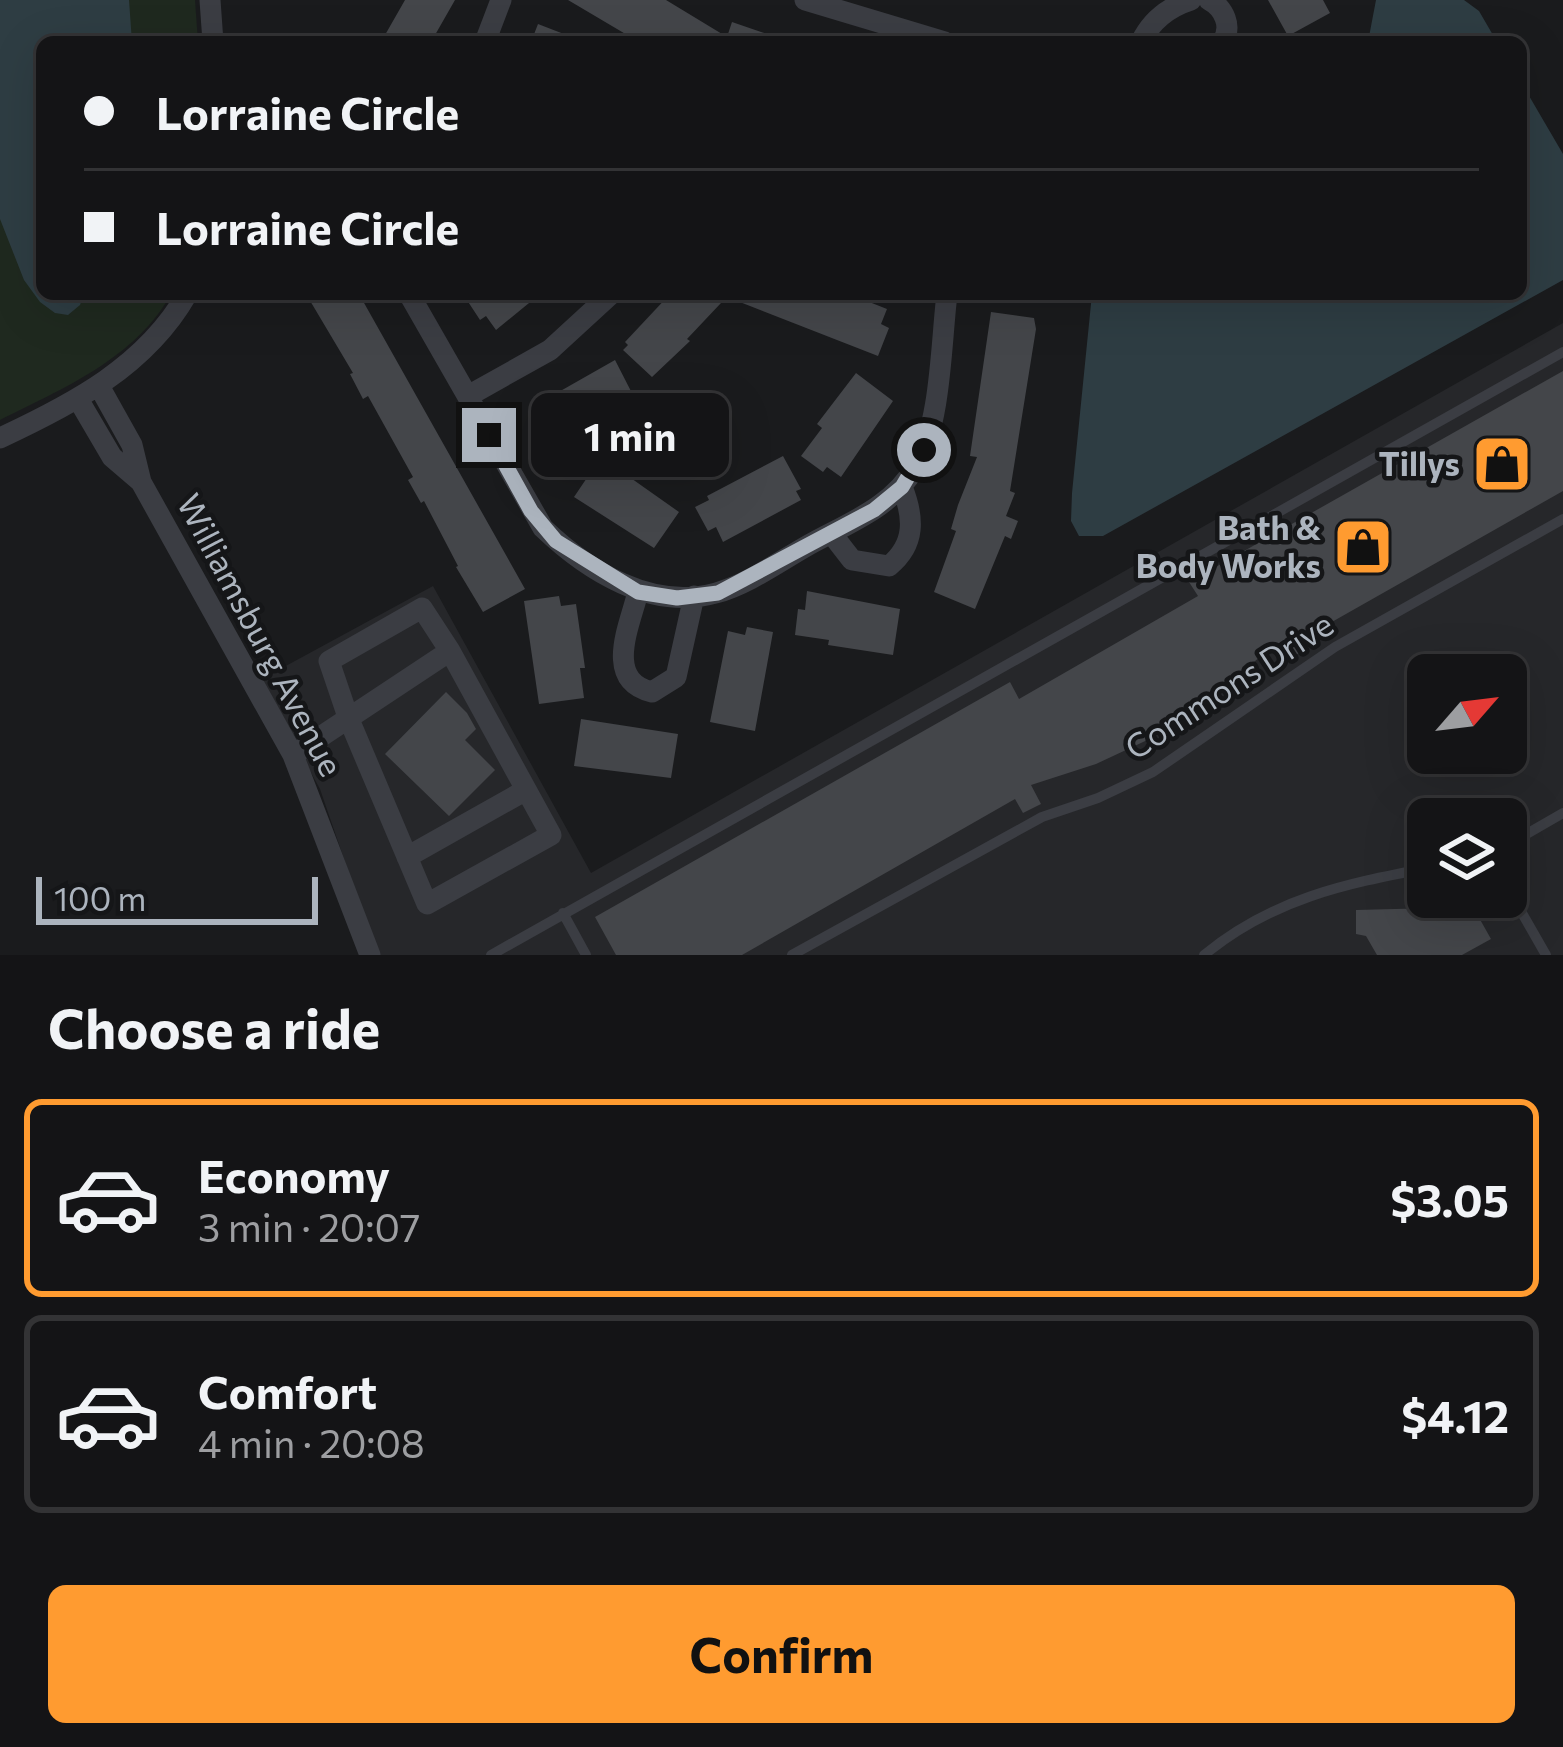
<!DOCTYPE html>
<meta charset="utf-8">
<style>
:root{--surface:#141416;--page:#212123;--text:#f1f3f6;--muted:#9d9ea1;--line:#333335;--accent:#ff9b30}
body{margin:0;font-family:Commissioner,sans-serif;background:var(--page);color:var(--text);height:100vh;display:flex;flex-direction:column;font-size:45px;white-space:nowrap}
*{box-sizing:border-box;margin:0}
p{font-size:39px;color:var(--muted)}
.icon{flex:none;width:66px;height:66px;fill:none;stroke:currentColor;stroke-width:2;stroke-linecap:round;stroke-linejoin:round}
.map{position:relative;height:955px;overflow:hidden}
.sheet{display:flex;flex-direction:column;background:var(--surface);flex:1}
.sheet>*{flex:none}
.top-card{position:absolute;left:36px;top:36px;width:1491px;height:264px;border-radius:18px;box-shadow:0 12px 48px #0002,0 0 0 3px var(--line);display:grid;align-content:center;height:264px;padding:0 48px;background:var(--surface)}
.needle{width:78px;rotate:62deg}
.tools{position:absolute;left:1407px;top:654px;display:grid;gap:24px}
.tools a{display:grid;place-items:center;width:120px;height:120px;border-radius:18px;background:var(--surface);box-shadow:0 12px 48px #0002,0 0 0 3px var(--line);font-size:60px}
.scale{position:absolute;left:36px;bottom:30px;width:282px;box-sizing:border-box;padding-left:12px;border:6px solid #acb4be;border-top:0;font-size:33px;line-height:42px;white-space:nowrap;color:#acb4be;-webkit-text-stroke:9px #151618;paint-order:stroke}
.end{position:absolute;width:54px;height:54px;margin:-27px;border:15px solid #acb4be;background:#111;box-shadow:0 0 0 6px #111}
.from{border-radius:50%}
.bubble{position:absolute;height:84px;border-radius:18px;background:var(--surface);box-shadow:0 12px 48px #0002,0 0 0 3px var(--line);font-size:39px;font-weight:700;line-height:84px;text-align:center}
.top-card b{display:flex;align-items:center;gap:42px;height:114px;font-size:45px}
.top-card b+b{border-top:3px solid var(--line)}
.top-card i{width:30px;height:30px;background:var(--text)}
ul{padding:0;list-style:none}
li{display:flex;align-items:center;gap:36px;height:198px;margin:0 24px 18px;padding:0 24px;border:6px solid var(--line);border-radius:18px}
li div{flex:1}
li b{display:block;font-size:45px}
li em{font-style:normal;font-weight:700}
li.on{border-color:var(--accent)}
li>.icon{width:108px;height:108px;stroke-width:1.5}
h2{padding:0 48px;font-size:54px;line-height:144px}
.action{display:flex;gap:24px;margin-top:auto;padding:24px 48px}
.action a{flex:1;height:138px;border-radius:18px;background:var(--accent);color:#111;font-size:48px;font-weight:700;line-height:138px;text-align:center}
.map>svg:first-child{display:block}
.built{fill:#26272a;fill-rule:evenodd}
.green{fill:#1f291f}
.water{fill:#2e3d43}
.building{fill:#44464a}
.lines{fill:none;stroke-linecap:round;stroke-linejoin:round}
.service{stroke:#3b3d43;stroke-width:10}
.minor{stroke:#3b3d43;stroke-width:21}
.route{stroke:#acb4be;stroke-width:15}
.labels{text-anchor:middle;stroke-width:9;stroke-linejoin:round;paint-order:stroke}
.poi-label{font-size:33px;font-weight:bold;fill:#acb4be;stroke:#151618;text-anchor:end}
.street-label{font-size:33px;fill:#acb4be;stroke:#151618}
</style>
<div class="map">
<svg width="1563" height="955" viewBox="0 0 1563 955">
<rect width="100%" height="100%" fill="#1a1b1d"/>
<path class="built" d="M1563,323V955H377L320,789L260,680L433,586L591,873ZM1428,675H1506V753H1428ZM1428,819H1506V897H1428Z"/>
<path class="green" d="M0,0H195L198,42H42V294H171C136,358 62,389 0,420Z"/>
<path class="water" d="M0,0H129L132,42H42V294H84L80,305L68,315L55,313L40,302L24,280L0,219Z
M1376,0H1464L1479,11L1497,42H1368Z
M1521,82L1563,154V280L1103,536H1079L1071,521L1072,493L1092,294H1521Z"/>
<path class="building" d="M405,0H455L431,42H381Z
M568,0H666L727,37L732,22L782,39V42H639Z
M1268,0H1323L1330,13L1288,36Z
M538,24L582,41V42H531Z
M317,294H359L525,589L483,612L456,567L458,566L424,501L421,503L408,480L413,477L368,396L363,399L350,374L353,373L309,299Z
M463,294H540L496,330L486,316L480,320Z
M670,294H712L721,303L687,339L690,341L652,377L623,350L628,345L625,342Z
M849,294L887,309L881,324L889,328L878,356L722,295Z
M991,312L1034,318L1036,329L1010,491L1015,493L1006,516L1018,521L1011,539L1005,536L975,609L934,592L956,531L951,529L958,505L977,457L970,456Z
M615,360L635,399L591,427L589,424L546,447L534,425L541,421L534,406Z
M1563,371V491L1293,644L1299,653L1281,663L1271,648L1173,728L1096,764L1031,785L1041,804L1023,813L1015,799L742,955H616L595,917L1010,682L1019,699L1198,596L1189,582Z
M856,373L893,401L841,477L827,467L823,472L801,456L822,428L817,424Z
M783,456L801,489L796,491L801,500L723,542L716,527L708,531L695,507L709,500L707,496Z
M601,457L679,512L654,548L574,497Z
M807,591L900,609L893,655L828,645L829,640L795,635L798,609L805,610Z
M559,596L561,606L576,604L585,668H580L584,698L539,704L524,601Z
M747,627L773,632L755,731L710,722L728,631L745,635Z
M446,692L467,713L476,729L465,740L495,770L449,816L385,754Z
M581,719L678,734L671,778L574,766Z
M1473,907L1491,939L1462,955H1377L1366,936L1356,934V910Z"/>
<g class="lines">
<path class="service" d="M1506,846L1563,813
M1506,885L1546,955
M563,913L586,955
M491,955L1563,352
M792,955L1042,817L1098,798L1153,772L1335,647L1563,519
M1204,955C1272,899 1344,884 1428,868"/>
<path class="minor" d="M210,0L213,42
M805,0L945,42
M1209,0C1224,8 1233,27 1222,42
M485,42L501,0
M1141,42C1151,21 1169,7 1191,0
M409,294L543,528C588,571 651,611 716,593C750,584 784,558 814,542C853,521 893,506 916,466C941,424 941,343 947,294
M99,386L132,445L141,482L293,755L370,955
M468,396L550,350L611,294
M78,399L112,457L140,481
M0,438C73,404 146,366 187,294
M831,533L852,560L889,566C916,544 914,517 902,487
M638,592C630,625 603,680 652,692L676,677L694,596
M293,755L450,651L551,835L427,904L348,717L329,661L422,608L450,651
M407,857L526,790"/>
</g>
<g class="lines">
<path class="route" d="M489,435L531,511L556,541L638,592L677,598L718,593L874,510L902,487L924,450"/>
</g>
<defs>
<g id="shop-square" transform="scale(3)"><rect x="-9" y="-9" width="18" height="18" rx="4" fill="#ff9b30" stroke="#151618"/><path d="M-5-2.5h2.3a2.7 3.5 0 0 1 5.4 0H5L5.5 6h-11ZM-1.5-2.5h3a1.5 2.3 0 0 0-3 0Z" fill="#111"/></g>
</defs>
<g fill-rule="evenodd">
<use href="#shop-square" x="1502" y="464"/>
<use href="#shop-square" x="1363" y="547"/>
</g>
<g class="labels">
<g class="poi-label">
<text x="1460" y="476">Tillys</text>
<text x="1321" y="540">Bath &amp;<tspan x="1321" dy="38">Body Works</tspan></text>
</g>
<g class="street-label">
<text transform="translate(260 635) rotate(62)" y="12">Williamsburg Avenue</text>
<text transform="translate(1229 686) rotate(-33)" y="12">Commons Drive</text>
</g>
</g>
</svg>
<div class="tools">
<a><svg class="needle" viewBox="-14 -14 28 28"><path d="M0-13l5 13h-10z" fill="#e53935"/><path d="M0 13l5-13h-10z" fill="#9d9ea1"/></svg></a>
<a><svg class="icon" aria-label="layers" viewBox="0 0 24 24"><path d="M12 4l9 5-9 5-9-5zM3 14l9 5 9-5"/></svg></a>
</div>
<div class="scale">100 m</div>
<i class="end from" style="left:924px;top:450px"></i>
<i class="end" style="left:489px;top:435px"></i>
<div class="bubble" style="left:531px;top:393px;width:198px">1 min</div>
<div class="top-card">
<b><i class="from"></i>Lorraine Circle</b>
<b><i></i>Lorraine Circle</b>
</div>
</div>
<section class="sheet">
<h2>Choose a ride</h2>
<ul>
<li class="on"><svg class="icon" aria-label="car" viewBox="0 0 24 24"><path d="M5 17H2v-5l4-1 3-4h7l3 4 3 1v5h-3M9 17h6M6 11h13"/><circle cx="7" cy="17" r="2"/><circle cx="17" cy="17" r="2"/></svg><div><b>Economy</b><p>3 min · 20:07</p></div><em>$3.05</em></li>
<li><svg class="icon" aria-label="car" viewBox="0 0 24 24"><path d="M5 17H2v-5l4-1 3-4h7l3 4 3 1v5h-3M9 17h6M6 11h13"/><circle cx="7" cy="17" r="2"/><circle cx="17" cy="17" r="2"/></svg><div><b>Comfort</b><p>4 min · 20:08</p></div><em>$4.12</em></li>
</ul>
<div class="action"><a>Confirm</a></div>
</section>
